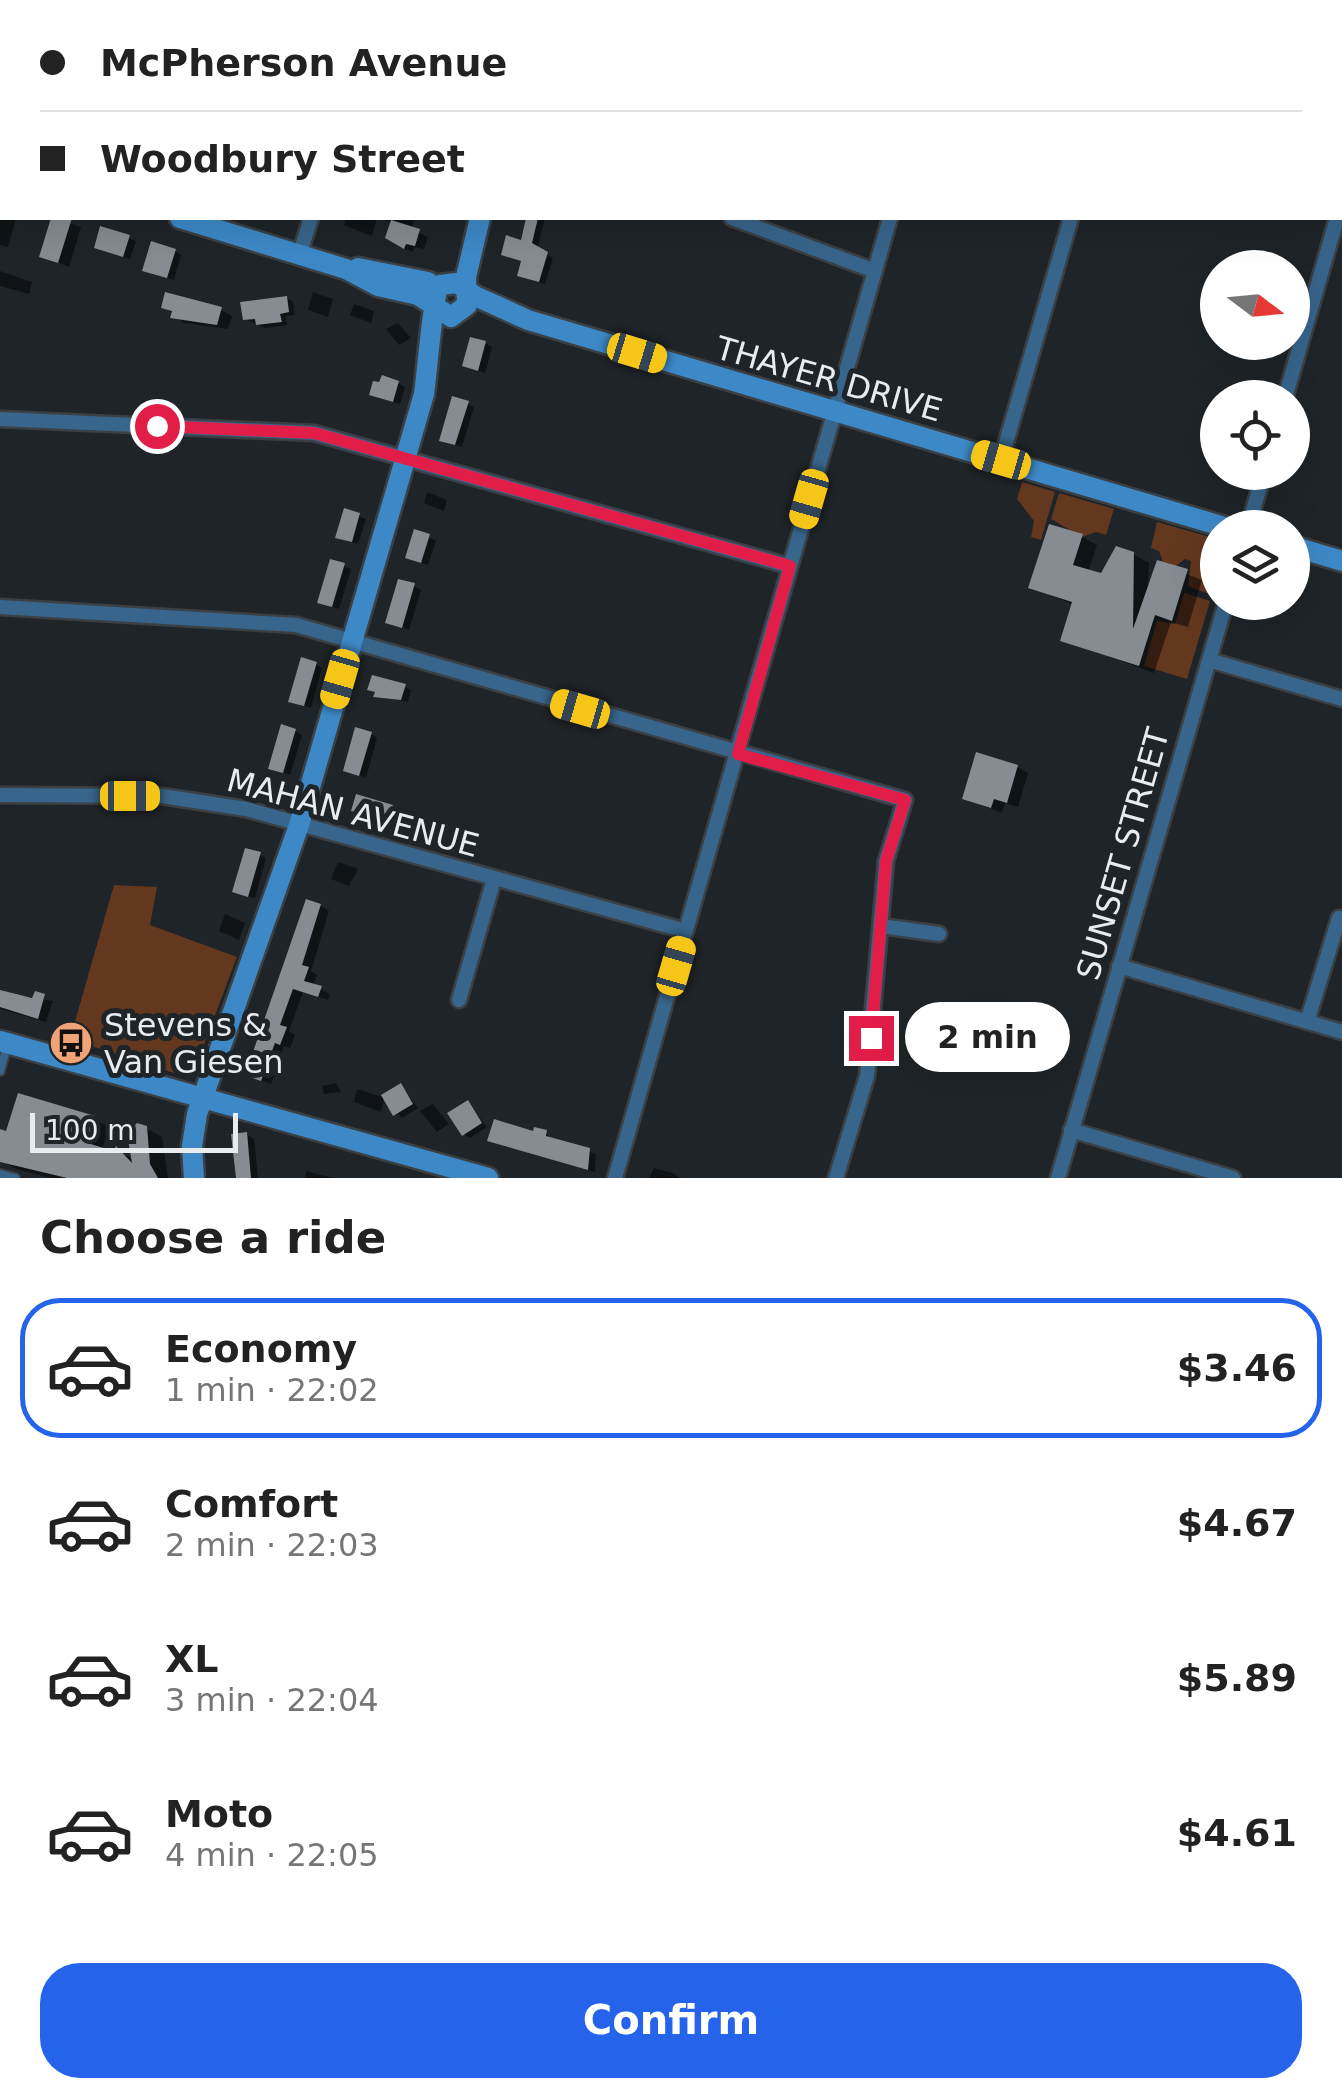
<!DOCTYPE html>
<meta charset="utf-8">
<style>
:root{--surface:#fff;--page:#f6f6f6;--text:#222;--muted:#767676;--line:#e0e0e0;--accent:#2563eb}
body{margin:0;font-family:"DejaVu Sans",sans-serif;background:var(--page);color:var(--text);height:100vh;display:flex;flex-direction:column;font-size:38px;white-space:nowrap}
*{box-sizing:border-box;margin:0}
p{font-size:32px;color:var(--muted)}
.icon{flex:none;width:55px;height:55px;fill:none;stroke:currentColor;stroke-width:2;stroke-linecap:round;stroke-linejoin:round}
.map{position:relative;height:1178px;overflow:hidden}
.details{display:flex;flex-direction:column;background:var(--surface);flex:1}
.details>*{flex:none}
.top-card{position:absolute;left:0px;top:0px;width:1342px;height:220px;box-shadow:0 10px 40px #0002;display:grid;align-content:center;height:220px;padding:0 40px;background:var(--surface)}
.needle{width:65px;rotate:106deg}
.controls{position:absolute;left:1200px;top:250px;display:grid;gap:20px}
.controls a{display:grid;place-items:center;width:110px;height:110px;border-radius:50%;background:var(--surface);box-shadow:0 10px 40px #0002;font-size:50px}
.scale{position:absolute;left:30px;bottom:25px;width:208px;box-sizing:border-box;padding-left:10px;border:5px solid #e9ecef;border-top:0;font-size:28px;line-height:35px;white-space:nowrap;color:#e9ecef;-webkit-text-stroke:8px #1f2428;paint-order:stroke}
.end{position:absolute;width:45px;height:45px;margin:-22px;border:12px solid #e11d48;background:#fff;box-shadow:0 0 0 5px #fff}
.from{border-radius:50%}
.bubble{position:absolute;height:70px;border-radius:35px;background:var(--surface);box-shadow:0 10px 40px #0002;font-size:32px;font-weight:800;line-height:70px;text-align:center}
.car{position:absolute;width:30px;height:60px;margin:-30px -15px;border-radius:12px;box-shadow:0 0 8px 2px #0007;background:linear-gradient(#f5c518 24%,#345 0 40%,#f5c518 0 76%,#345 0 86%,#f5c518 0)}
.top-card b{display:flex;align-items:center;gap:35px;height:95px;font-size:38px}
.top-card b+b{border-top:2px solid var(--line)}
.top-card i{width:25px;height:25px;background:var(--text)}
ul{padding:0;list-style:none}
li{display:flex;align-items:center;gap:30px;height:140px;margin:0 20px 15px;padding:0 20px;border:5px solid transparent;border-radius:40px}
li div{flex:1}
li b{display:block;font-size:38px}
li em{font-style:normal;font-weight:800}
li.current{border-color:var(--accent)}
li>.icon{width:90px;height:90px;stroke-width:1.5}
h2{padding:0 40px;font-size:45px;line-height:120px}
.primary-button{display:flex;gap:20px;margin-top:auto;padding:20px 40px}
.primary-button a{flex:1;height:115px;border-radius:40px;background:var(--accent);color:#fff;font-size:40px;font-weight:800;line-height:115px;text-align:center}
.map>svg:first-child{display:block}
.green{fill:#63381e}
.shadow{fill:#0007}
.building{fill:#868c91}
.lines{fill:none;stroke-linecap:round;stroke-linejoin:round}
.lane-casing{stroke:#3b4044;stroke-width:12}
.street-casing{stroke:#3b4044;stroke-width:19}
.secondary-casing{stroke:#3b4044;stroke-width:25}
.lane{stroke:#38658c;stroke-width:8}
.street{stroke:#38658c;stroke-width:14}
.secondary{stroke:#3d89c8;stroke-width:20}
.route{stroke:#e11d48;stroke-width:12}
.labels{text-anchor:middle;stroke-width:10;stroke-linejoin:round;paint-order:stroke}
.street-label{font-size:32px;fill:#e9ecef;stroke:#1f2428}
.poi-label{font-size:32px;fill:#e9ecef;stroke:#1f2428;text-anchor:start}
</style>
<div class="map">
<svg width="1342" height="1178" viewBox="0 0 1342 1178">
<rect width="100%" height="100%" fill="#1f2428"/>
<path class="green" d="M1022,482L1055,492L1041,540L1031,537L1034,521L1017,499Z
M1059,493L1114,509L1106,535L1096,532L1082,537L1051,519Z
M1157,522L1217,539V577L1212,595L1188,586L1191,561L1185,559L1176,566L1163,562L1159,551L1151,548Z
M1184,593L1210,601L1187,679L1144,666L1157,621L1175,624Z
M114,885L157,887L150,925L237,957L194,1071L183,1076L70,1039Z"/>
<path class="shadow" d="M0,200L2,218H16L8,247L0,245Z
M54,218L81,227L69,267L42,256Z
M346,218H415L411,229L428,237L424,249L415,247L413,252L396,245L392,223L377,218L372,236L344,225Z
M528,218H545L537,249L553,258L545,284L526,278L523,243Z
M129,238L136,241L130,259L104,251Z
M175,251L181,255L174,280L145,270Z
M0,271L32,282L29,294L0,286Z
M313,292L333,299L328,317L308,310Z
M287,298L293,302L295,315L286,316L287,325L265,328L245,319Z
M354,304L374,311L371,323L350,315Z
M164,306L221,310L232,316L228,329L184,323Z
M398,323L411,338L399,345L386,329Z
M485,343L492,347L485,373L471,369Z
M398,383L405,387L400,404L378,398Z
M468,404L474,407L462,447L449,443Z
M427,492L447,500L444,511L424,503Z
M345,511L366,519L358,544L345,540Z
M429,537L436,541L428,565L414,561Z
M1082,537L1097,545L1088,572L1102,576L1133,554L1149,563L1148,588L1158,563L1202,580L1188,627L1171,622L1154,673L1063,640L1074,605L1031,587Z
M331,562L351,569L339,609L327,605Z
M414,586L421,590L409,630L388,622Z
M316,664L322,668L311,708L291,701Z
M405,687L411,690L408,702L376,696Z
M295,731L302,735L290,775L271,768Z
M371,734L377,738L366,778L346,770Z
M1017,767L1028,773L1018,807L1005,803L1002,813L965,798Z
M392,808L399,811L395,824L360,813Z
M260,855L266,858L255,898L242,895Z
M338,862L358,869L349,886L331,879Z
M320,906L329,911L311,971L317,975L313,986L330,994L328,1000L303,992L289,1031L295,1035L290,1048L284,1046L271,1084L257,1079Z
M225,914L245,923L239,940L219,931Z
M0,992L53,1001L46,1022L0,1009Z
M336,1083L341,1092L324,1094L322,1086Z
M401,1086L418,1108L402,1118L384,1097L381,1112L354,1102L357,1089L382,1097Z
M20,1096L94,1119L109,1127L102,1150L116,1154L117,1150L134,1160L146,1128L162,1137L168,1178H52L16,1169L0,1160V1131L8,1134Z
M468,1103L487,1127L470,1138L463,1134Z
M433,1104L449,1124L437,1132L420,1111Z
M546,1133L552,1140L596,1154L595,1172L490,1140Z
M247,1135L254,1139L258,1178H238L233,1136Z
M654,1168L673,1173L680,1178H649Z
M306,1171L333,1178H305Z"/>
<path class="building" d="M51,218H72L58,263L39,257Z
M526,218H538L532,243L548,252L539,282L517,276L521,261L501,255L506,235L521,240Z
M391,220L420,229L415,246L406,244L404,249L385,238Z
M100,226L130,235L123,257L94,248Z
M151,241L176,249L167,278L142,271Z
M165,292L222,307L217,325L170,318L172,311L161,308Z
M287,296L289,312L280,314L282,322L256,325L255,319L243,320L240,302Z
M470,337L486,341L478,371L462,366Z
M382,375L399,381L393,402L369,395L373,381L379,382Z
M452,396L469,401L455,445L439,441Z
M344,508L360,513L352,542L335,538Z
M1049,524L1083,534L1073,565L1101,573L1116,546L1134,552L1133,629L1157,560L1188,569L1172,621L1155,615L1139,666L1060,641L1072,602L1028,588Z
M414,529L430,534L421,563L405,558Z
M330,559L345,563L332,607L317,603Z
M398,579L415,583L402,628L385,623Z
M301,657L317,662L304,706L288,702Z
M372,675L406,684L401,700L373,697L375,692L367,690Z
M281,724L296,729L283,773L268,769Z
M355,727L372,732L359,776L343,771Z
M976,752L1018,765L1007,803L994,799L991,808L962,799Z
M356,794L393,805L388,822L351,811Z
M245,848L261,852L248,897L232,892Z
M306,899L321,904L302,965L309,967L304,981L322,986L318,997L293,989L280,1025L287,1027L280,1045L275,1043L261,1081L245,1075Z
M0,990L32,998L35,991L45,994L38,1019L0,1007Z
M401,1083L413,1104L393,1116L381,1095Z
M18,1093L95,1116L87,1143L114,1151L116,1146L132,1163L127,1134L137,1123L147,1126L150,1164L158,1178H67L0,1162V1129L6,1131Z
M468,1100L482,1123L462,1136L447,1113Z
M494,1119L533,1131L534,1127L547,1130L546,1136L590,1148L588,1170L487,1141Z
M247,1132L251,1178H236L231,1134Z"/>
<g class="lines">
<g class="lane-casing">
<path id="lane" d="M0,1071L7,1046
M0,1174L15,1178"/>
</g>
<g class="street-casing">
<path id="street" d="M793,0L800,2
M209,2L210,0
M1137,2L1138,0
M1340,207L1342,200
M732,218L875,271
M300,253L311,218
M1285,398L1337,218
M0,419L314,433L789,566
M1001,460L1071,218
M1248,528L1264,472
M0,607L296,625L905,800L886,861L867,1076L836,1178
M1209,660L1342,699
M0,795L162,796L246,809L686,931
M881,926L939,934
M1119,966L1342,1032
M459,1000L494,879
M1307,1022L1339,918
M1071,1130L1233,1178
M615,1178L890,218
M1058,1178L1226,602"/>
</g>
<g class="secondary-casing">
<path id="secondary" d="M537,2L538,0
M0,165L2,166
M180,218L346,269L378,286L418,295L451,317L467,305L466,277L480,218
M358,268L428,282
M1292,546L1342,561
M0,1041L488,1178
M194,1178L192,1146L197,1114L299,825L424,394C427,374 433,293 440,285L457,283L475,296L528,320L1228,528"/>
</g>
<use href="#lane" class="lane"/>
<use href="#street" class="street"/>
<use href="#secondary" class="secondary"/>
</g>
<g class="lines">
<path class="route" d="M157,426L314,433L790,566L738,754L905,800L886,861L871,1038"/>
</g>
<defs>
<g id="bus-disc" transform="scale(2.25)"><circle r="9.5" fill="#efa377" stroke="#1f2428"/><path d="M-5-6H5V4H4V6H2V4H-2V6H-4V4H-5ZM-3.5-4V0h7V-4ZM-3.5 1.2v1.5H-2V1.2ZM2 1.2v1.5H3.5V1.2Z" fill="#111"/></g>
</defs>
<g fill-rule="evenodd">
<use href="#bus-disc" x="71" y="1043"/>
</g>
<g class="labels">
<g class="street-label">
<text transform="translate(829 379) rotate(16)" y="11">THAYER DRIVE</text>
<text transform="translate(353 813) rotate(15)" y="11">MAHAN AVENUE</text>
<text transform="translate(1123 854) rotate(-74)" y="11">SUNSET STREET</text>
</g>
<g class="poi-label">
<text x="104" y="1036">Stevens &amp;<tspan x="104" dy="37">Van Giesen</tspan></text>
</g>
</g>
</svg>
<div class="controls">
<a><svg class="needle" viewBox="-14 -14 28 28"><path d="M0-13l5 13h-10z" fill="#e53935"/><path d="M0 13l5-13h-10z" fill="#767676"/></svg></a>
<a><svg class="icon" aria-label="locate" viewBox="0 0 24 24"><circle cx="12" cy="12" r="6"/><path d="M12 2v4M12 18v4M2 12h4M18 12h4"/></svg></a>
<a><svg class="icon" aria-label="layers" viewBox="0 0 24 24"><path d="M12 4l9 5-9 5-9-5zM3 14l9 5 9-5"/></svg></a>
</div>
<div class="scale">100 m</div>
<i class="end from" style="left:157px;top:426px"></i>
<i class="end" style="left:871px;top:1038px"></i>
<div class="bubble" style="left:905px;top:1002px;width:165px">2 min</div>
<i class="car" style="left:637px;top:353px;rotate:107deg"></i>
<i class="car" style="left:1001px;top:460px;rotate:286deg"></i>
<i class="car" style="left:809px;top:499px;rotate:196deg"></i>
<i class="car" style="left:340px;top:679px;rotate:196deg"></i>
<i class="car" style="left:580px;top:709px;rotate:286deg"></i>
<i class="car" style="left:130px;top:796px;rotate:90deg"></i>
<i class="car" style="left:676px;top:966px;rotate:16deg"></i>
<div class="top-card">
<b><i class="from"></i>McPherson Avenue</b>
<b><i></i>Woodbury Street</b>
</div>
</div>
<section class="details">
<h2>Choose a ride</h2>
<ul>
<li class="current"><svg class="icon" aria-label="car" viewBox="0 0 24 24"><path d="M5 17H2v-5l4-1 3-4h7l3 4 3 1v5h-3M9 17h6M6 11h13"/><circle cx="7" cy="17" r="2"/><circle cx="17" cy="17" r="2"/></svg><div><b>Economy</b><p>1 min · 22:02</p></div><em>$3.46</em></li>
<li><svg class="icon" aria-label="car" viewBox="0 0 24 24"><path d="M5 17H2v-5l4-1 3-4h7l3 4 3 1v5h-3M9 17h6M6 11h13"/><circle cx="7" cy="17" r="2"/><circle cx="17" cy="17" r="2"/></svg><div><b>Comfort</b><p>2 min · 22:03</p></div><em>$4.67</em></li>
<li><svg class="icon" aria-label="car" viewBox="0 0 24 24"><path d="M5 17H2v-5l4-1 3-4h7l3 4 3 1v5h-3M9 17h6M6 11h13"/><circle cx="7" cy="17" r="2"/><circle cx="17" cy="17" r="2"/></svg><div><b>XL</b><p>3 min · 22:04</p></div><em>$5.89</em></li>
<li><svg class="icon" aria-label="car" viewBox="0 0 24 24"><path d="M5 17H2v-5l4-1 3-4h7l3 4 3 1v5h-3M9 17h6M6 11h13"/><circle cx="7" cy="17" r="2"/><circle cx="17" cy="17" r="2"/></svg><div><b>Moto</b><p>4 min · 22:05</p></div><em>$4.61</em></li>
</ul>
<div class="primary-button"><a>Confirm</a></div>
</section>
